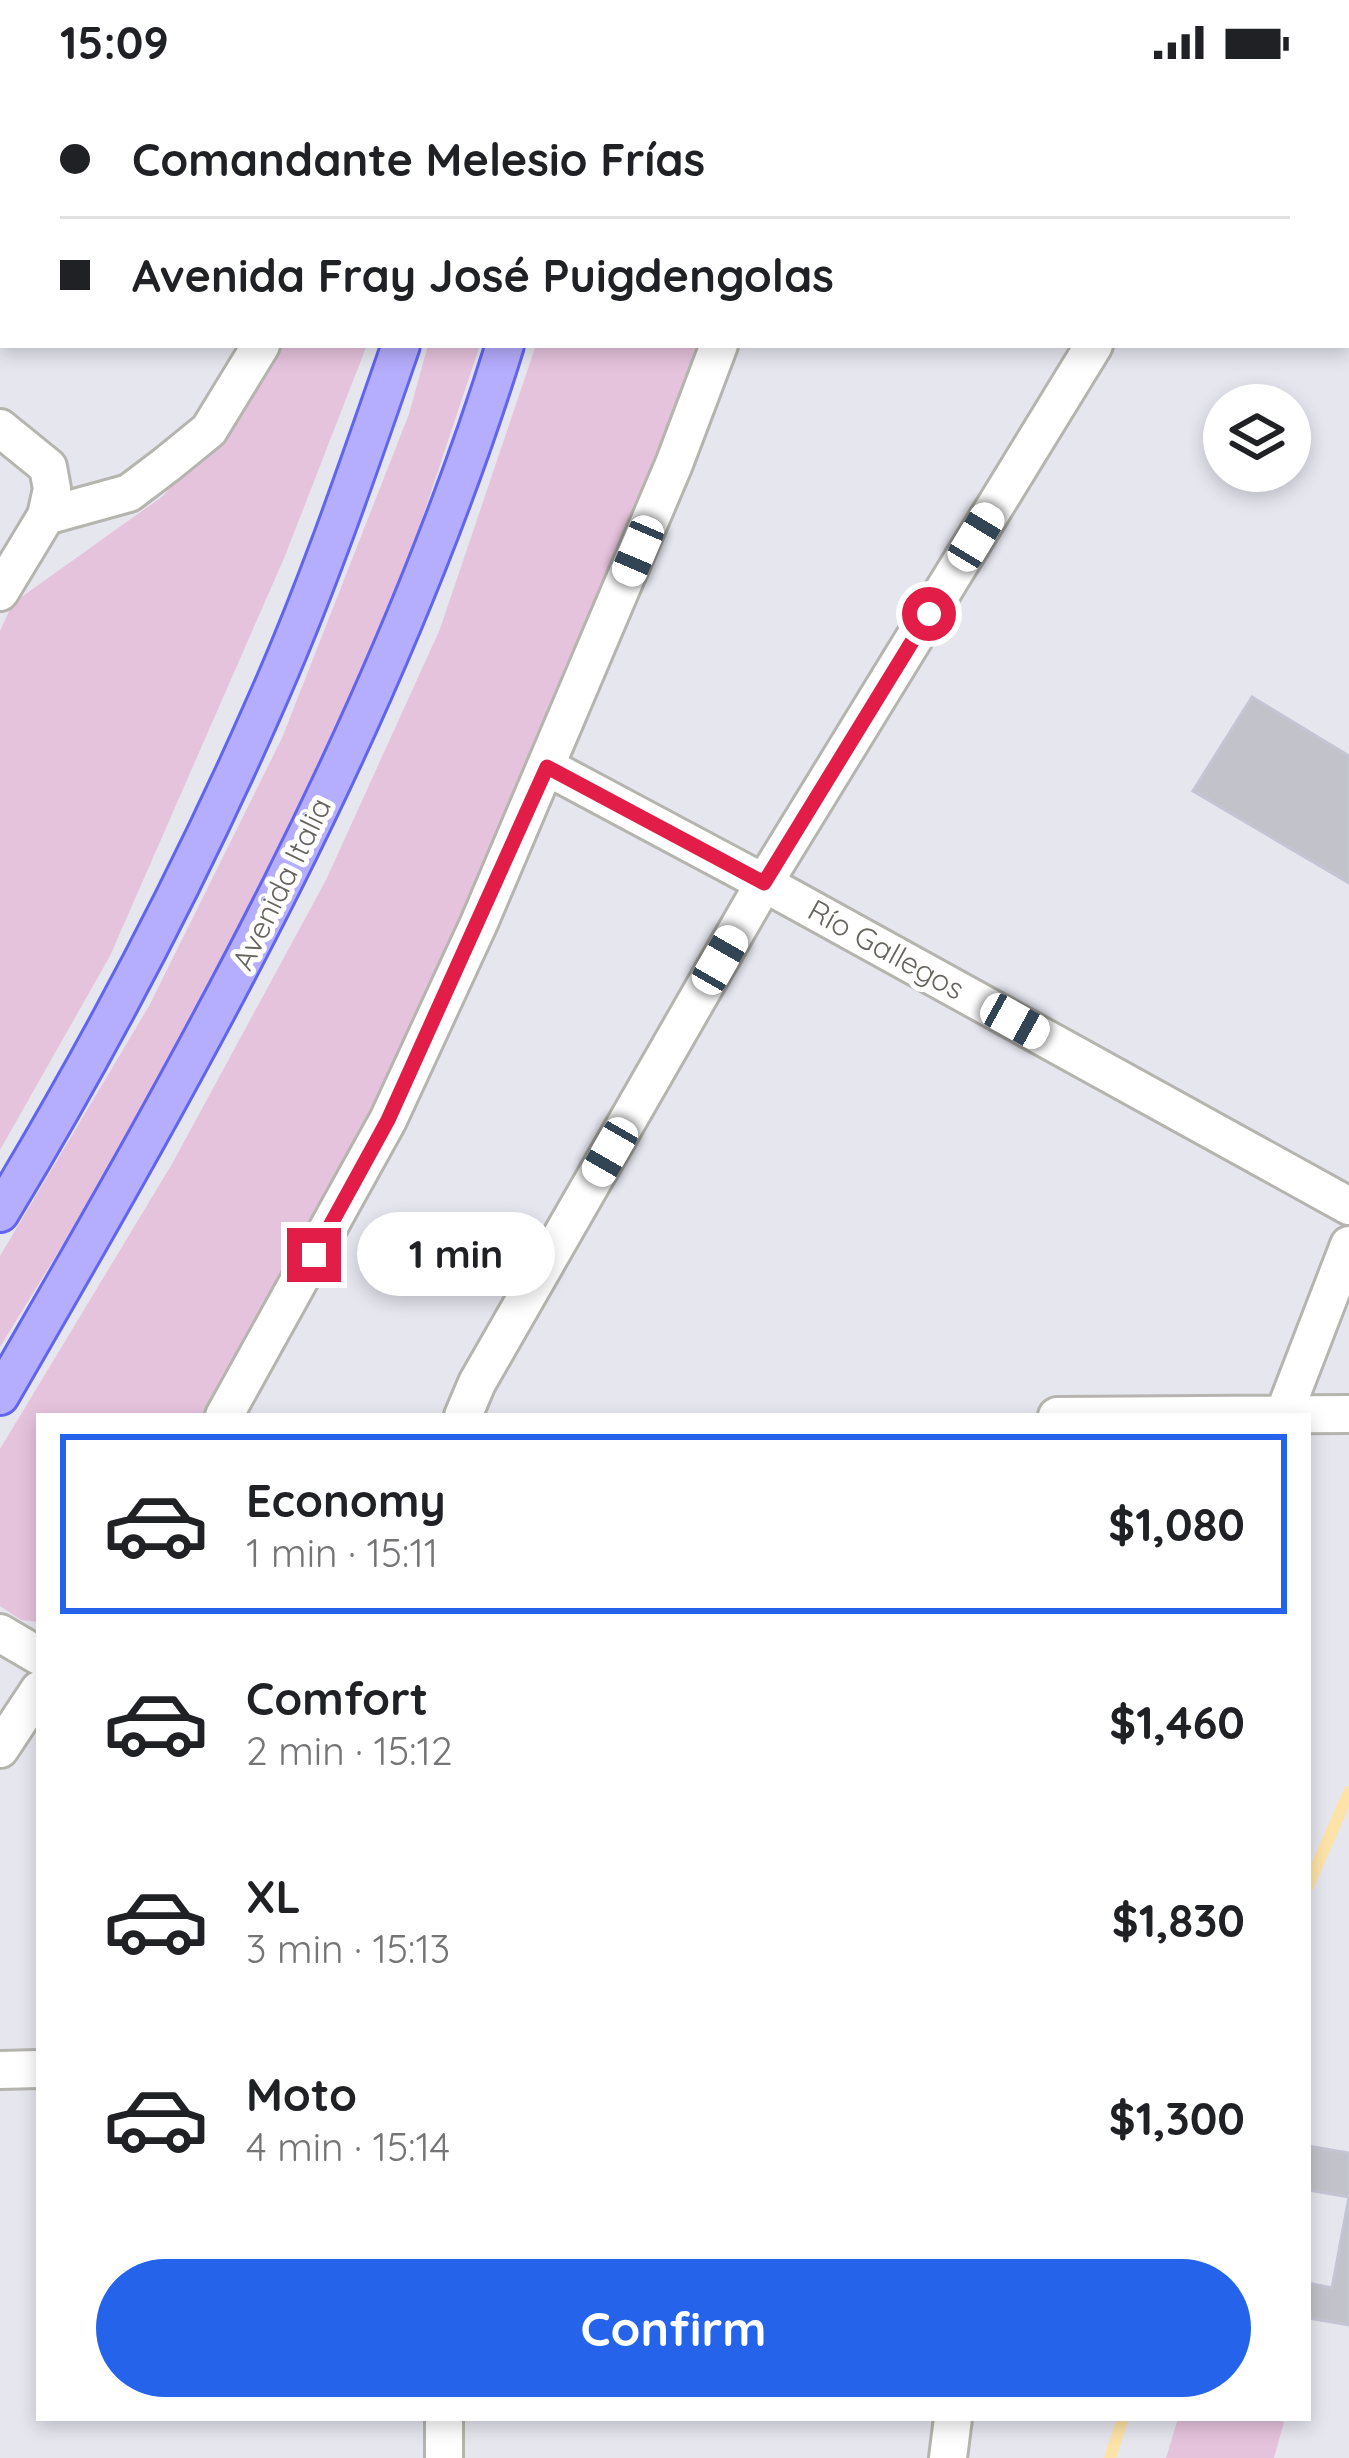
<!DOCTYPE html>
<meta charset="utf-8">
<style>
:root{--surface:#fff;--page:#f2f2f2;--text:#202124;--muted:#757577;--line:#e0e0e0;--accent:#2563eb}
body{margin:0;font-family:Quicksand,sans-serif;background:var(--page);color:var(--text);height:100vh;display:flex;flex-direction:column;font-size:45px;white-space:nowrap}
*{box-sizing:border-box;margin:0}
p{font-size:39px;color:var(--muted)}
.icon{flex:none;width:66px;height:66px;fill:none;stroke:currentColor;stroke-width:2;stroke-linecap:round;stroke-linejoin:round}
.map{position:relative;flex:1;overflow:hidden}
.side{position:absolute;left:36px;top:1329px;width:1275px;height:1008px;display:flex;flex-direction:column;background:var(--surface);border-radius:0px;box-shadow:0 6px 18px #0003}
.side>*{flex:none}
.top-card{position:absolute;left:0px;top:0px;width:1350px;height:264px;box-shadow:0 6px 18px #0003;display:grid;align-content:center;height:264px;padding:0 60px;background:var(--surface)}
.fabs{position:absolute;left:1203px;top:300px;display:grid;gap:24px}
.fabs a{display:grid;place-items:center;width:108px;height:108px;border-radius:50%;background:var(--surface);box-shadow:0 6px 18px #0003;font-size:60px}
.end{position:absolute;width:54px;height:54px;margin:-27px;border:15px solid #e11d48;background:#fff;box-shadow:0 0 0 6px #fff}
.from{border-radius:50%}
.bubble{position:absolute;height:84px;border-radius:42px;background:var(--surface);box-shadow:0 6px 18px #0003;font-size:39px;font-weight:700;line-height:84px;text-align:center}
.car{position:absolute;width:36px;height:72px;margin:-36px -18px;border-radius:15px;box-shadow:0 0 9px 3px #0007;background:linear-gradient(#fff 24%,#345 0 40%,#fff 0 76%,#345 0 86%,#fff 0)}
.top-card b{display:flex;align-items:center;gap:42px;height:114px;font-size:45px}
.top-card b+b{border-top:3px solid var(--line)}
.top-card i{width:30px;height:30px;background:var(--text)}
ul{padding:21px 0 0;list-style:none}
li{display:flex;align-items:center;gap:36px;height:180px;margin:0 24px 18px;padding:0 36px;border:6px solid transparent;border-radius:0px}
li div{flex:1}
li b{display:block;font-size:45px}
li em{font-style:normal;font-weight:700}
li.selected{border-color:var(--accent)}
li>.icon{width:108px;height:108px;stroke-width:1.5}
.cta{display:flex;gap:24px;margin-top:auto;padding:24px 60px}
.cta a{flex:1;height:138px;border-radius:72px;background:var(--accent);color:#fff;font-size:48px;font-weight:700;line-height:138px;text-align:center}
.status{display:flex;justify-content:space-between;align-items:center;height:84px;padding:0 60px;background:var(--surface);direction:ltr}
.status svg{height:33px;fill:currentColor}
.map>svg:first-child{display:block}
.green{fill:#e6c3dd}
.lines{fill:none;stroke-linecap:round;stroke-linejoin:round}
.stream{stroke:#fde3a8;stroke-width:12}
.building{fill:#c2c3ca;stroke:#c4c5d4;stroke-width:3}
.minor-casing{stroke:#b5b4ae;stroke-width:42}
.major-casing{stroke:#6064ee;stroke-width:42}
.minor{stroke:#fff;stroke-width:36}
.major{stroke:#b5adfd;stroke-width:36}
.route{stroke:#e11d48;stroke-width:15}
.labels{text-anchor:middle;stroke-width:10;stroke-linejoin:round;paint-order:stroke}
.street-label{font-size:30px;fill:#66645d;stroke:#fff}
</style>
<div class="status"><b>15:09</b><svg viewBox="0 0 49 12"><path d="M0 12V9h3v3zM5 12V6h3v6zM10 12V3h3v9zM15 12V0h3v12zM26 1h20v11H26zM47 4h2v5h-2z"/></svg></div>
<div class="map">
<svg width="1349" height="2374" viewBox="0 0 1349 2374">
<rect width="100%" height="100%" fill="#e6e6ef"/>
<path class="green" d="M272,261H367L285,472L110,872L0,1066V547L13,519L163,412L260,297Z
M428,261H480L417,450L316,697L120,1067L0,1263V1172L149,922L282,654L409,330Z
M536,261H703L582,554L368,1044L262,1244L201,1332H39V1538L21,1536L0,1522V1365L172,1080L326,796L440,545Z
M1178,2334H1271L1284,2338L1274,2374H1166Z"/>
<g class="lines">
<path class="stream" d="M1308,1802L1349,1708
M1110,2374L1123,2334"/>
</g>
<path class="building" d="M1252,613L1349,672V799L1193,707Z
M1308,2062L1349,2069V2241L1308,2234V2199L1332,2204L1349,2113L1308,2106Z"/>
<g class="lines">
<g class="minor-casing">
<path id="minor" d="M1001,0L1006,3
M331,3L332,0
M814,3L815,0
M1252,3L1254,0
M1347,208L1349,210
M0,344L48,383L52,405L46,432
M0,508L46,432L129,409L166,381L209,346L261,261
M547,683L764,799L1349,1122
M224,1332L388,1036L479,839L674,380L719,261
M463,1332L477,1299L764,799L1094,261
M1057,1332L1349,1330
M1283,1332L1349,1161
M0,1549L39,1572
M0,1665L39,1606
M0,1986L39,1985
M444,2374V2334
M948,2374L953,2334"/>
</g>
<g class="major-casing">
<path id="major" d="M476,3L477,0
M579,3L580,0
M0,1129C96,970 187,798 262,628C316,508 358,385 401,261
M0,1312C195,975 389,635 505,261"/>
</g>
<use href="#minor" class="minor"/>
<use href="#major" class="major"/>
</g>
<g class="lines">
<path class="route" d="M314,1171L388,1036L547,683L764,799L929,530"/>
</g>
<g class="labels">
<g class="street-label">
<text transform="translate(282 800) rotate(-64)" y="10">Avenida Italia</text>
<text transform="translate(886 866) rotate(29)" y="10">Río Gallegos</text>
</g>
</g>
</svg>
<div class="fabs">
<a><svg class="icon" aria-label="layers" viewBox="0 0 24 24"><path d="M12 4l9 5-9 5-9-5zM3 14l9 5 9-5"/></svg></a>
</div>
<i class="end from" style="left:929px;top:530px"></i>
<i class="end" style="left:314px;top:1171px"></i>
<div class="bubble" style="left:357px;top:1128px;width:198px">1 min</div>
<i class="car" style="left:976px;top:453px;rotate:31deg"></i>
<i class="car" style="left:638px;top:467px;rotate:203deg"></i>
<i class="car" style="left:720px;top:876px;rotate:30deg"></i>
<i class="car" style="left:1015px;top:937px;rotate:119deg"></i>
<i class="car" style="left:610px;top:1068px;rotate:210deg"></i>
<div class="top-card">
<b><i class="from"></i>Comandante Melesio Frías</b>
<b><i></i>Avenida Fray José Puigdengolas</b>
</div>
<section class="side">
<ul>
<li class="selected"><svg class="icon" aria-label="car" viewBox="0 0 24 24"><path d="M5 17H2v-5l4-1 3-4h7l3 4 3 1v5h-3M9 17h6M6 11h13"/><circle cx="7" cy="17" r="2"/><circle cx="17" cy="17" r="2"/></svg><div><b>Economy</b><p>1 min · 15:11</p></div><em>$1,080</em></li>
<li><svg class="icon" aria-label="car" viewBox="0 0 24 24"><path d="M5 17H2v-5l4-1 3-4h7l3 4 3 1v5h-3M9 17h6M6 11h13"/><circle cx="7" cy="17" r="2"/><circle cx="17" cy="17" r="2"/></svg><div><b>Comfort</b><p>2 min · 15:12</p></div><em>$1,460</em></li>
<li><svg class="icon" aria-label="car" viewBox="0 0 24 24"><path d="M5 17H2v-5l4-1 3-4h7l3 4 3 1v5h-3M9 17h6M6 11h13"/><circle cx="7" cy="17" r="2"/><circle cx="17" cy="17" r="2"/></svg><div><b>XL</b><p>3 min · 15:13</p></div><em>$1,830</em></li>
<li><svg class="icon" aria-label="car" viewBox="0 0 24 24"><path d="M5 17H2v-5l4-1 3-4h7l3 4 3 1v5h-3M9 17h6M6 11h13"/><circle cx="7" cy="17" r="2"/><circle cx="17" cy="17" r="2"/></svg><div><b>Moto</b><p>4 min · 15:14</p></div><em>$1,300</em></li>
</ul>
<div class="cta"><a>Confirm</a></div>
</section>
</div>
